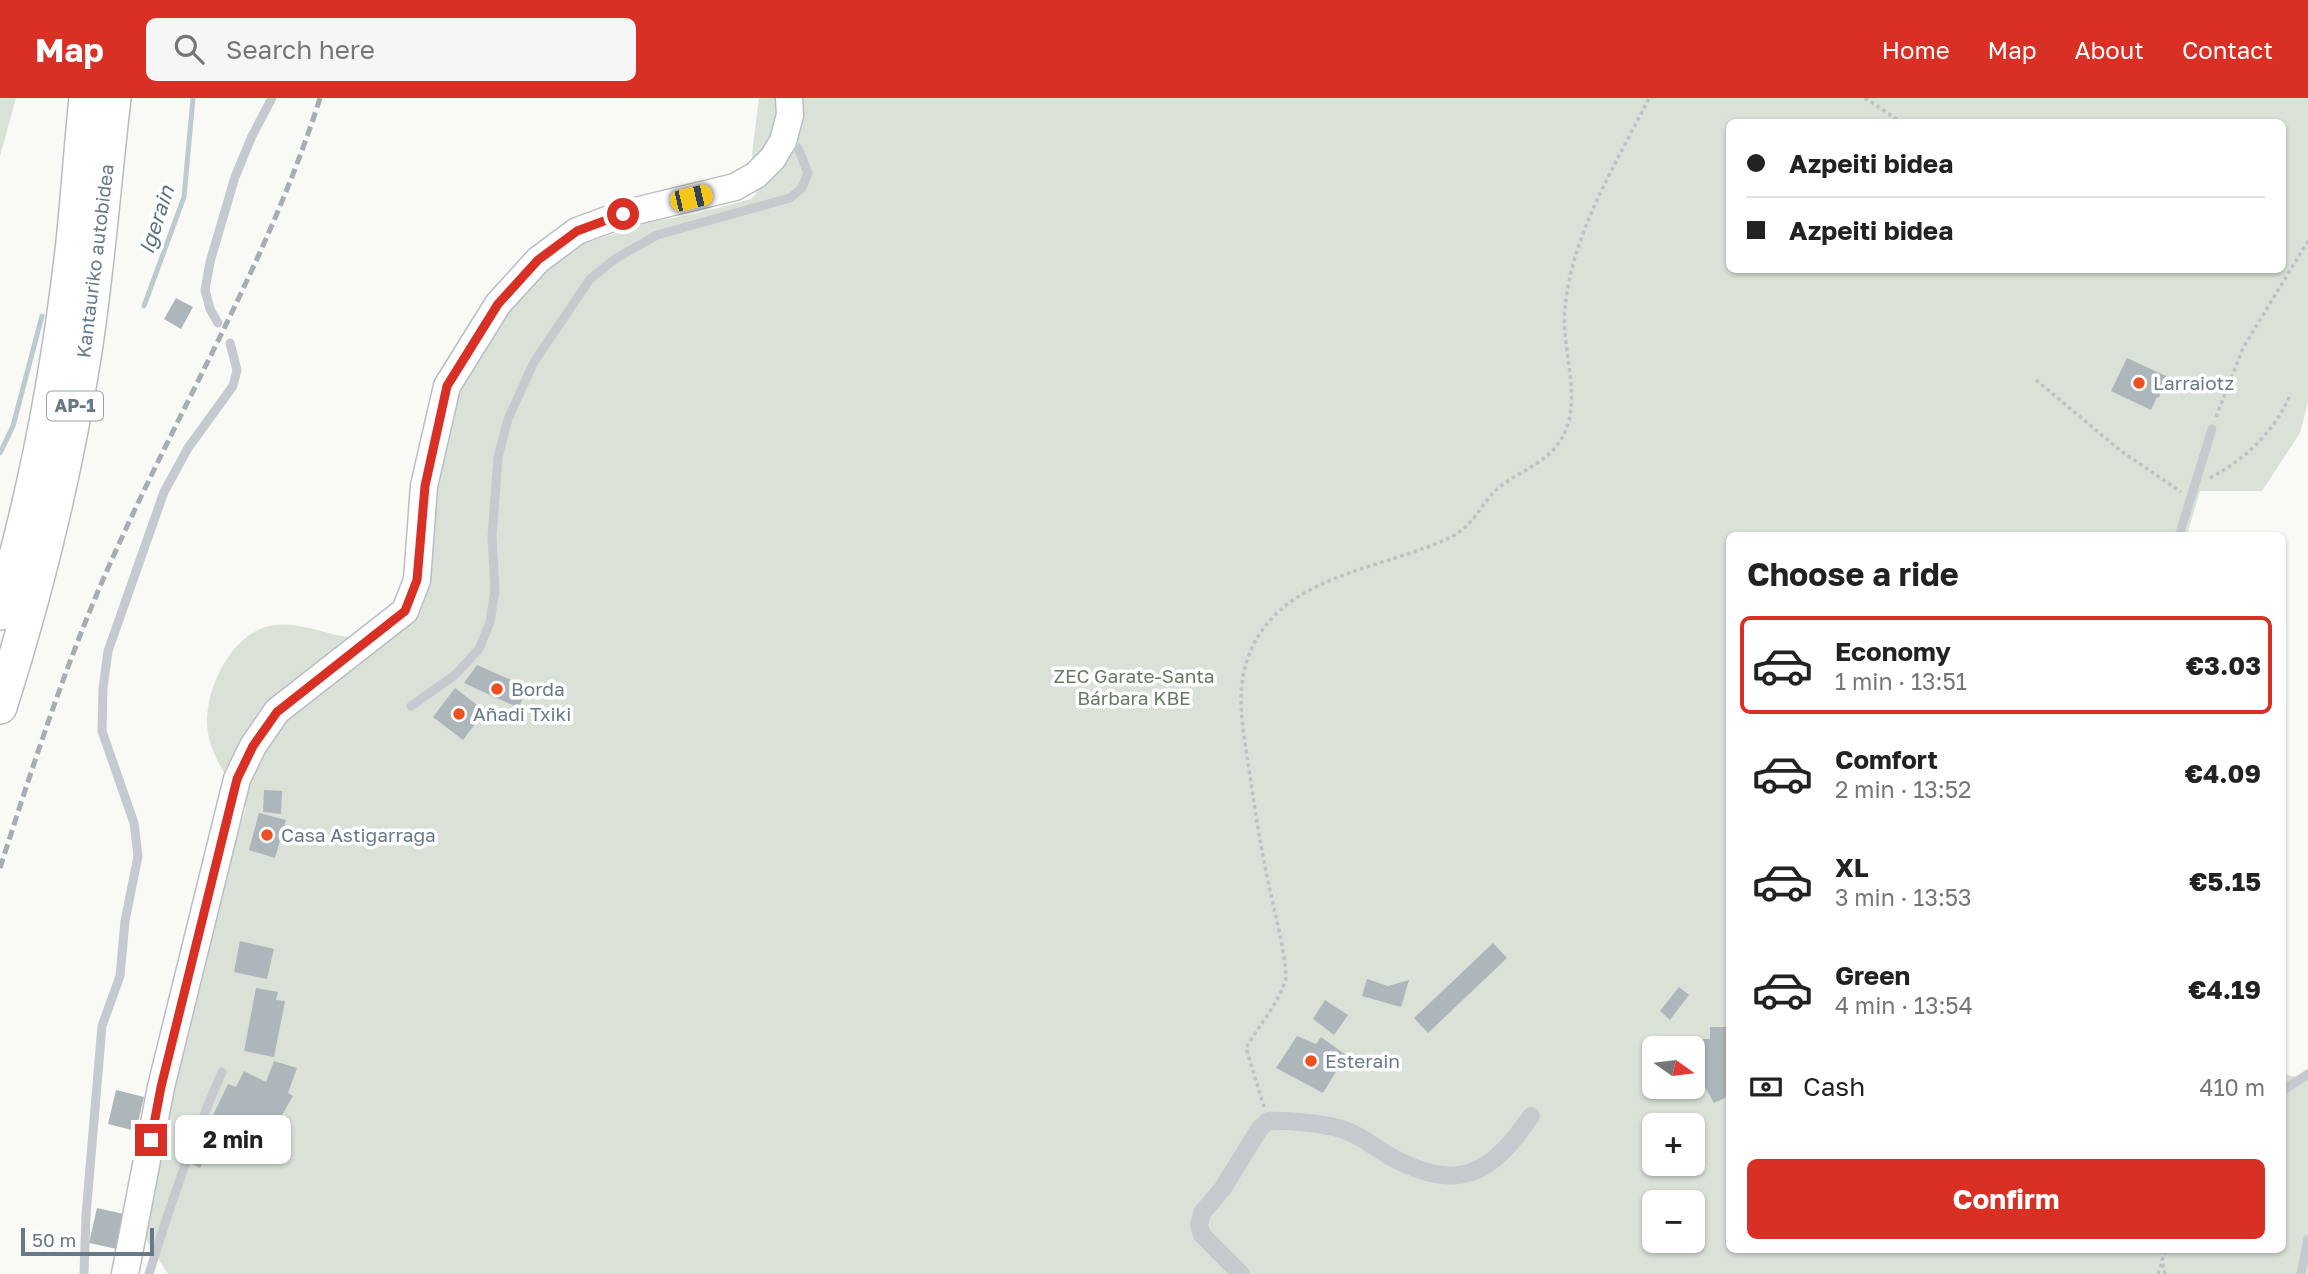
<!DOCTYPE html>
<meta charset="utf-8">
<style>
:root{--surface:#fff;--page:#f6f6f6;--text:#222;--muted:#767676;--line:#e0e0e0;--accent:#d93025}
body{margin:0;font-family:"Golos Text",sans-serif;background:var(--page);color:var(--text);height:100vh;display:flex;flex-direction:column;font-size:26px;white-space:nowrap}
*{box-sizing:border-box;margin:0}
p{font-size:23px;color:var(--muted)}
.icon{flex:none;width:38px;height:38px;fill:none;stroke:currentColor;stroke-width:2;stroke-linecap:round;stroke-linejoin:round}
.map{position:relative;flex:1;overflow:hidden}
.sheet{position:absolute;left:1726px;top:434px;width:560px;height:721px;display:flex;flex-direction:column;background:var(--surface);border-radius:10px;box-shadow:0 2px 5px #0004}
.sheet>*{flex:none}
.top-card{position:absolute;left:1726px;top:21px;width:560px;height:154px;border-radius:10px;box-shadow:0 2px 5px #0004;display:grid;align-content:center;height:154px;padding:0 21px;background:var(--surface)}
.needle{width:46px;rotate:104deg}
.buttons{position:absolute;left:1642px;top:938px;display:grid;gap:14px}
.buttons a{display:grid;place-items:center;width:63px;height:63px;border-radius:10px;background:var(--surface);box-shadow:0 2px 5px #0004;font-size:35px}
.scale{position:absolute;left:21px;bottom:18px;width:133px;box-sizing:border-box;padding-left:7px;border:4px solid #667989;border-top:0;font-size:19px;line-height:24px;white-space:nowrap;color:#667989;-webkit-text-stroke:5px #fff;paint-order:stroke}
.end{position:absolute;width:32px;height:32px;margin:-16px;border:9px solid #d93025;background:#fff;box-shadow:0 0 0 4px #fff}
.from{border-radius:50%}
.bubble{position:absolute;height:49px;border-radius:10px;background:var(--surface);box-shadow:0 2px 5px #0004;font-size:23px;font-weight:700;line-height:49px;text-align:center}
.car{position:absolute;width:21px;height:42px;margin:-21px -10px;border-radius:9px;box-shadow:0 0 5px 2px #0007;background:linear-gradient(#f5c518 24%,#345 0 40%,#f5c518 0 76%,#345 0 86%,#f5c518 0)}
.top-card b{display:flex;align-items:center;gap:24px;height:66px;font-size:26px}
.top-card b+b{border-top:2px solid var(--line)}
.top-card i{width:18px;height:18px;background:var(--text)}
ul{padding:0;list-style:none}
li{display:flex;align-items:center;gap:21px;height:98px;margin:0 14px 10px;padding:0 7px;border:4px solid transparent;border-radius:10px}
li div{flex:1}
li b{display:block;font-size:26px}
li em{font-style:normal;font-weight:700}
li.on{border-color:var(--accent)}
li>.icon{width:63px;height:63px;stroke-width:1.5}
h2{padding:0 21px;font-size:32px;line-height:84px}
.pay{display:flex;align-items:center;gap:18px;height:77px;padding:0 21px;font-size:26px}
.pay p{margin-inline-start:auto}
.action{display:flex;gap:14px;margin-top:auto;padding:14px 21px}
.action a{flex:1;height:80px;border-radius:10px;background:var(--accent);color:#fff;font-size:28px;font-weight:700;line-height:80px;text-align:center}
header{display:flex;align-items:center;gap:42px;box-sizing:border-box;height:98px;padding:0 35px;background:var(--accent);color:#fff}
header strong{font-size:33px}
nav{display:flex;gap:38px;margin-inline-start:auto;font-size:24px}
.search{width:490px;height:63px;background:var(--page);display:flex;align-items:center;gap:18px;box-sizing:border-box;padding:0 24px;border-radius:10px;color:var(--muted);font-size:26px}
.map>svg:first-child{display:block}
.green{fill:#dae1d7;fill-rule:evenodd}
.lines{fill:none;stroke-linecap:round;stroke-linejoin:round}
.stream{stroke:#bdcace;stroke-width:5}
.building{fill:#adb6bb}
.secondary-casing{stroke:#b8bec2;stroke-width:29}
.motorway-casing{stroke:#b8bcbf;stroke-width:36}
.path{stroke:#bfc2c4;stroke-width:3.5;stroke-dasharray:3.5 3.5;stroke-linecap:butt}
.service{stroke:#c6cace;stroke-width:9}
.minor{stroke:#c6cace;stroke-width:18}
.secondary{stroke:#fff;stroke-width:26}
.motorway{stroke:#fff;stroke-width:33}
.rail{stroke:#a6adb3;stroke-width:5;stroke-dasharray:10 5;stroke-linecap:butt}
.route{stroke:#d93025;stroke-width:9}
.poi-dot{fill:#ee5121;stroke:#fff;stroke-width:2.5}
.labels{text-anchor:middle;stroke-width:7;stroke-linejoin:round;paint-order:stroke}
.shield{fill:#fff;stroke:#94a1ac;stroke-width:2}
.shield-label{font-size:18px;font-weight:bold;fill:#667989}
.street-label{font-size:19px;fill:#667989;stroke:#fff}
.poi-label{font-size:19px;fill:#667989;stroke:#fff;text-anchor:start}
.park-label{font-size:19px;fill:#667a61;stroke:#fff}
.water-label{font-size:21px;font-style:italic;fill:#5d747d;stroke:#fff}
</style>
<header>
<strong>Map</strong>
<div class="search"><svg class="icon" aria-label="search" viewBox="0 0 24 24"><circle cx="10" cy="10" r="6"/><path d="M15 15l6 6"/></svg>Search here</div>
<nav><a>Home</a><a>Map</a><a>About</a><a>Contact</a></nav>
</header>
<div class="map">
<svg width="2308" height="1176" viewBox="0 0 2308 1176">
<rect width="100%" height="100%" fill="#f9f9f6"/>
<path class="green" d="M0,0H16L0,58Z
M759,0H2308V304L2300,335L2262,393H2200L2187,437L1729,438V1152H2168L2181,1155V1152H2282V976L2303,980L2308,976V1176H168L140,1132L228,768L246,710C233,688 215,665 209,640C199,600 230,532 275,527C305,523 335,542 364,540C374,540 386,535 395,532L462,280L500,217L551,166L583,146L649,124L696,116L751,101L756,96L752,55ZM1729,24H2282V172H1729ZM1654,950H1692V989H1654ZM1654,1027H1692V1066H1654ZM1654,1104H1692V1143H1654Z"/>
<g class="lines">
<path class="stream" d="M144,208L184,99L193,0
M0,355L13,328L42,218"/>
</g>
<path class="building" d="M176,200L193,209L181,231L164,221Z
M2127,260L2166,278L2159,300L2157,299L2151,312L2111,293Z
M477,567L518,585L515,596L523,599L519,610L464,585Z
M455,590L485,613L463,642L433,619Z
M264,692L282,693L281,716L263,714Z
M259,715L286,722L275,760L249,752Z
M240,843L274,851L267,881L234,874Z
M1493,845L1507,860L1428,935L1414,920Z
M1367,881L1388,888L1409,882L1401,909L1362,898Z
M1679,889L1689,897L1670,922L1660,913Z
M256,890L278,894L276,902L285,903L274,959L244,953Z
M1325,902L1348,917L1334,937L1313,921Z
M1710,929H1729V998L1714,1005L1697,975L1698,941H1710Z
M1297,938L1316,946L1321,939L1346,957L1323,995L1276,970Z
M274,963L297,970L288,995L293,998L262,1052L244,1041L233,1064L209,1052L200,1070L190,1065L228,986L236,989L244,973L266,984Z
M116,992L144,999L136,1033L108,1026Z
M97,1110L124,1116L117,1151L89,1145Z"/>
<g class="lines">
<g class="secondary-casing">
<path id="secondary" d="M125,1176L161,989L237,681L253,648L277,613L405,513L417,482L424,388L447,288L498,206L538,162L577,133L623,116L735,89L756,77L773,60L783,43L790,17L789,0"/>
</g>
<g class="motorway-casing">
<path id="motorway" d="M0,515C36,394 59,269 73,144C78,96 81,48 86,0
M0,609C37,493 66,374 85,253C98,169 104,84 114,0"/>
</g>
<path class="path" d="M1865,0L1901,24
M2036,282L2121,353L2181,394
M2216,319L2243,250L2308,143
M2210,380C2247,360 2275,333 2291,295
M1264,1009L1246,950C1258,929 1277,907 1285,884C1289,873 1277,824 1274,810C1263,764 1256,719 1249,672C1244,634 1234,595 1249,557C1280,475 1385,472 1453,438C1474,427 1481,406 1497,391C1515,376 1537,369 1554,351C1589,312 1560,255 1565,210C1572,135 1616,66 1649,0
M2158,1176L2162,1164
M2165,1176L2162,1162L2166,1152"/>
<path class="service" d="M218,225L210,211L205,192L210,164L235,79L252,38L272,0
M2179,438L2212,331
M411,608L455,577L479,551L490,524L495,492L492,439L498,359L508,321L534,264L590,181L615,161L657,137L790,100L802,90L808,75L798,50L784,43
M2282,993L2308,976
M84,1176L86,1117L102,928L120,878L125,823L138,758L134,725L102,633L103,590L108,553L164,394L188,350L233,288L237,272L230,245
M149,1176C170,1107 193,1040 222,974
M2301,1176L2308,1141"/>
<path class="minor" d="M1241,1176L1202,1137L1199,1127L1202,1115L1223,1090L1260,1030L1268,1023C1286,1022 1331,1026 1347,1033C1363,1039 1378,1052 1393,1060C1460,1095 1491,1076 1531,1018"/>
<use href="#secondary" class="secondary"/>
<use href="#motorway" class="motorway"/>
<path class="rail" d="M0,770C35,661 70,552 118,448C186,298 270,158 320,0"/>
</g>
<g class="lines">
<path class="route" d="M151,1042L161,989L237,681L253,648L277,614L405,513L417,482L425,388L447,288L498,206L538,162L577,133L623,116"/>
</g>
<g class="poi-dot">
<circle cx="2139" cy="285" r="7"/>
<circle cx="497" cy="591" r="7"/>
<circle cx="459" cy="616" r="7"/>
<circle cx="267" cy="737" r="7"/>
<circle cx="1311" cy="963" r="7"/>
</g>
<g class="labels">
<rect class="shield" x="47" y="293.5" width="56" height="29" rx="5"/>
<g class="shield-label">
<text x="75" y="314">AP-1</text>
</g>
<g class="street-label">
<text transform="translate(95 163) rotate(-83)" y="7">Kantauriko autobidea</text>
</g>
<g class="poi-label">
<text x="2153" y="292">Larraiotz</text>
<text x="511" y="598">Borda</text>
<text x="473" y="623">Añadi Txiki</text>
<text x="281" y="744">Casa Astigarraga</text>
<text x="1325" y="970">Esterain</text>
</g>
<g class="park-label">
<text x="1134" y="585">ZEC Garate-Santa<tspan x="1134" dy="22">Bárbara KBE</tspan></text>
</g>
<g class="water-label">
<text transform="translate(157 122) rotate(-72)" y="7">Igerain</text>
</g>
</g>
</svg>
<div class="buttons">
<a><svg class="needle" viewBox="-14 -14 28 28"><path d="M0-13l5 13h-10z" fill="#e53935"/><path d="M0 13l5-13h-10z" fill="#767676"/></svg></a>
<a>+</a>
<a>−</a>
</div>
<div class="scale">50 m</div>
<i class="end from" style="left:623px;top:116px"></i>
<i class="end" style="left:151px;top:1042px"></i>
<div class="bubble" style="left:175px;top:1017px;width:116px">2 min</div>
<i class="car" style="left:691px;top:100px;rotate:77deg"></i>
<div class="top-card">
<b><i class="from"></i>Azpeiti bidea</b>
<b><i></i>Azpeiti bidea</b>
</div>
<section class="sheet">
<h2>Choose a ride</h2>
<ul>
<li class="on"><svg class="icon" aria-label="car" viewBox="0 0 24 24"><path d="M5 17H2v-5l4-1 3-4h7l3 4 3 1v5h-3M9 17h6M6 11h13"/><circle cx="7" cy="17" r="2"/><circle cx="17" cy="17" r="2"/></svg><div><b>Economy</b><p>1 min · 13:51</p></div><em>€3.03</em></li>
<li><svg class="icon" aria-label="car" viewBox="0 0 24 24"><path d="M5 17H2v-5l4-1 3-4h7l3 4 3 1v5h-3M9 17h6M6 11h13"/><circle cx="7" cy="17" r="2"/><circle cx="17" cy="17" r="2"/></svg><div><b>Comfort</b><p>2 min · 13:52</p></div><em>€4.09</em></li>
<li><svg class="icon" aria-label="car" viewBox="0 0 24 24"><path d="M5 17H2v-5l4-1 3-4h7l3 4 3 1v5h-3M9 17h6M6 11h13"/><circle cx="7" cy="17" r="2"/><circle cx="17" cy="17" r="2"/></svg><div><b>XL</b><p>3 min · 13:53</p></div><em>€5.15</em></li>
<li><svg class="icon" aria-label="car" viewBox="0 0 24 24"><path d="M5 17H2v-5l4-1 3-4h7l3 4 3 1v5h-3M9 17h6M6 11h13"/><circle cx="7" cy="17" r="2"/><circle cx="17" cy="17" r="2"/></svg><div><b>Green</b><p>4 min · 13:54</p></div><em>€4.19</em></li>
</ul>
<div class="pay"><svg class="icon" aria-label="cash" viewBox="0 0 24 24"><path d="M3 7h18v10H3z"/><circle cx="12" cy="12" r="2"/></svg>Cash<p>410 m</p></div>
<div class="action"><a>Confirm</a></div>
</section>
</div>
